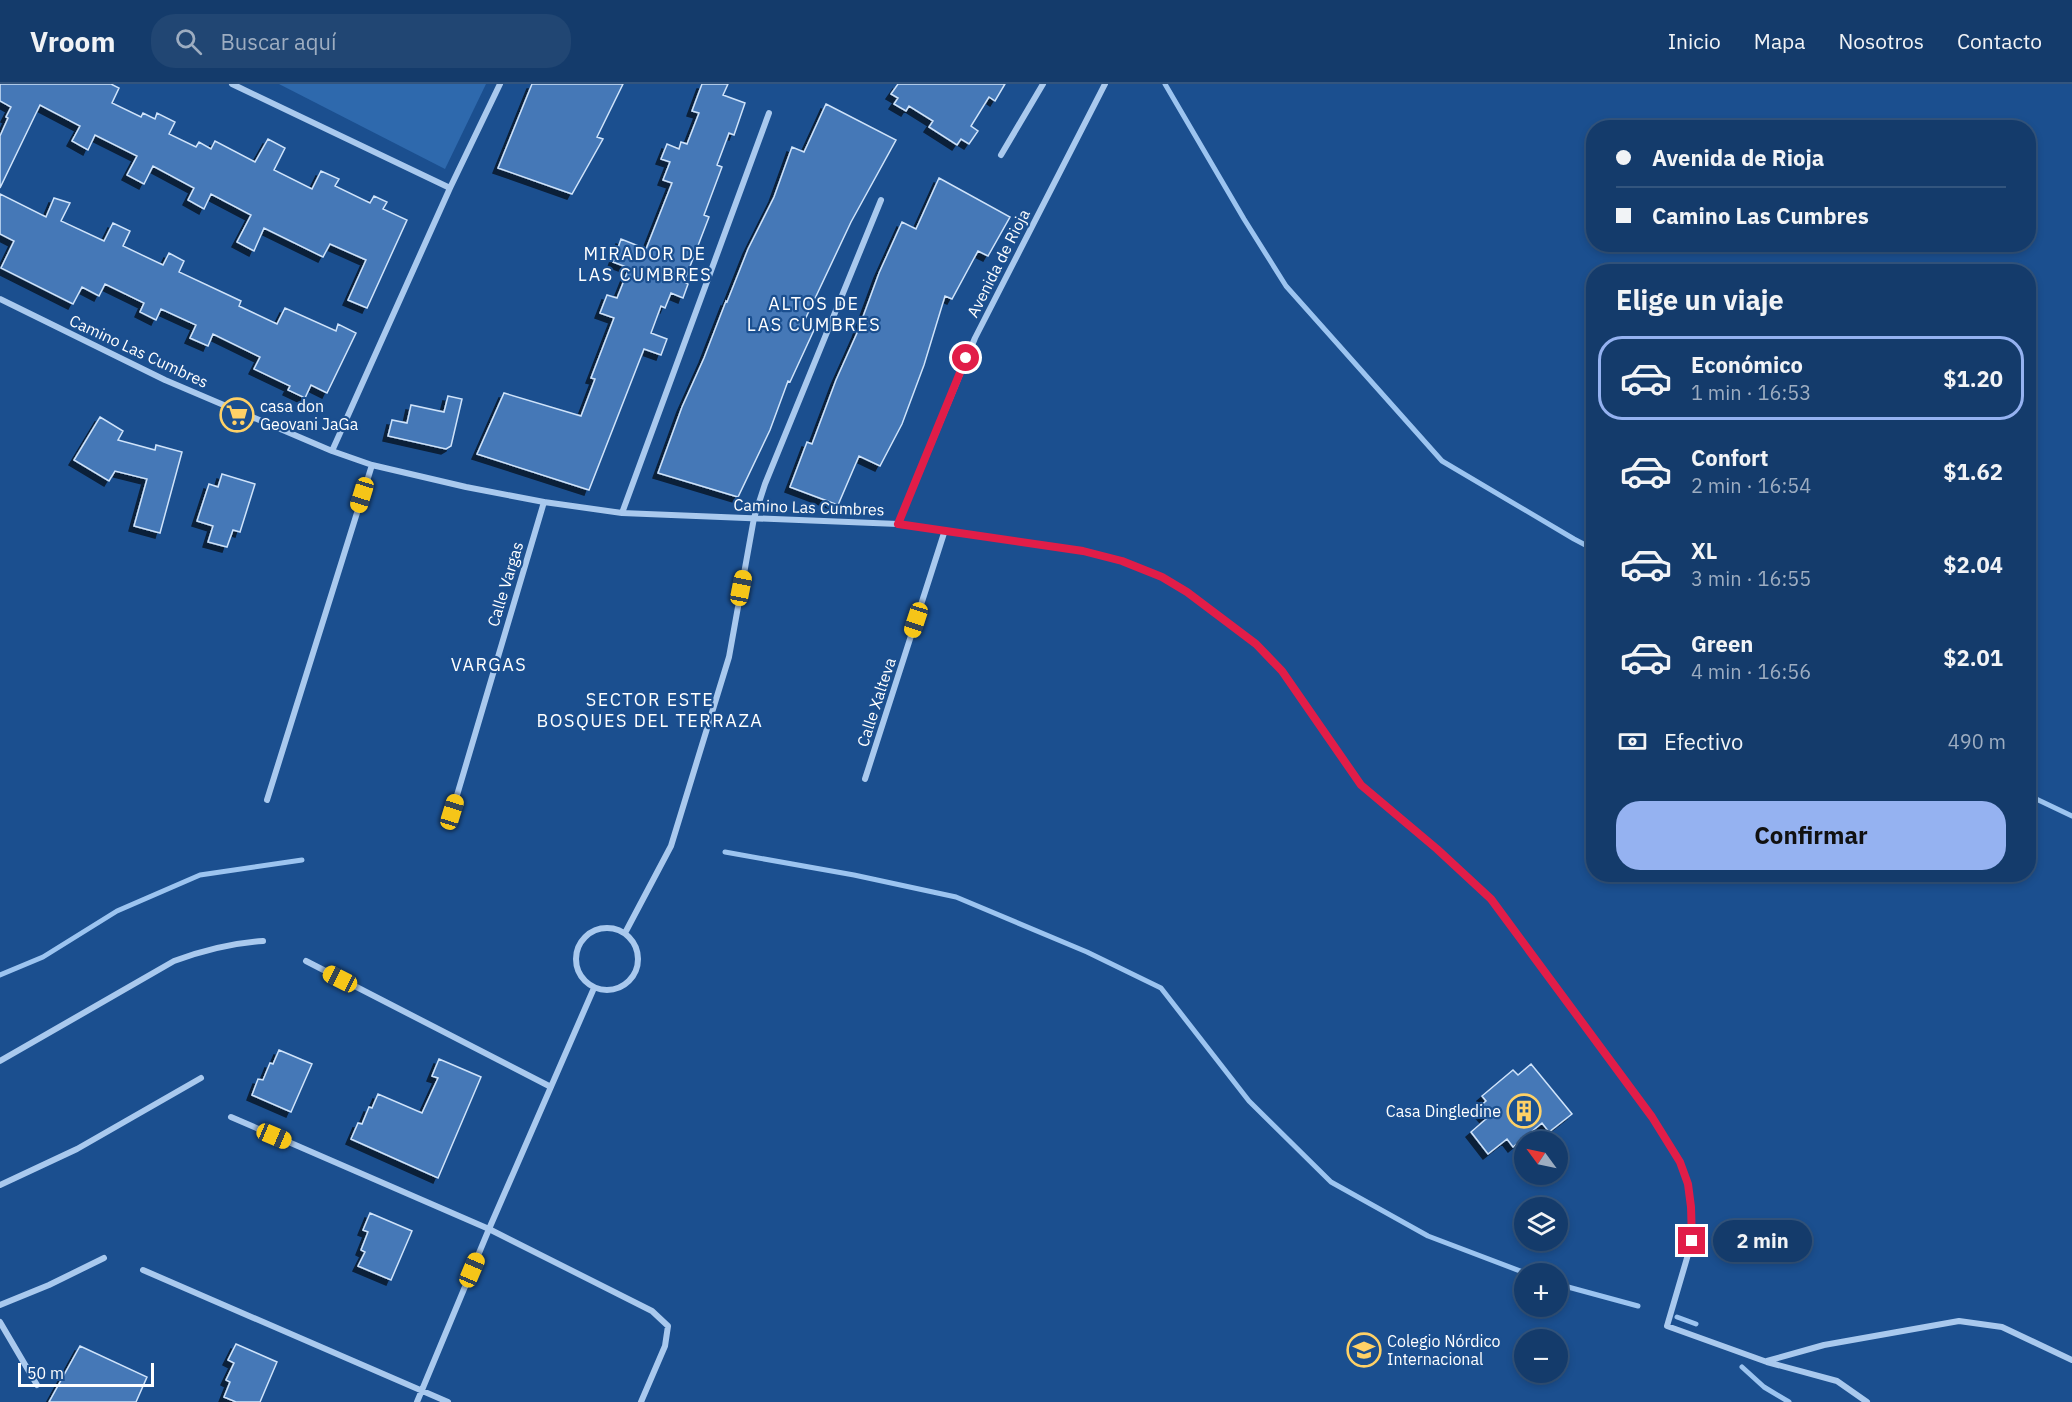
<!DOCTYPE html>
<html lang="es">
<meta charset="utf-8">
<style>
:root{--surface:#143b6b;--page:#214673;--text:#f1f3f6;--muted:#9dadc1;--line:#33557e;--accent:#95b2f1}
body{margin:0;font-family:"IBM Plex Sans",sans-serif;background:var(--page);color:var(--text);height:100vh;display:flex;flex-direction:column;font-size:22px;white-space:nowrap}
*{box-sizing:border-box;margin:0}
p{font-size:20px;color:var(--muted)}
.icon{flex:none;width:33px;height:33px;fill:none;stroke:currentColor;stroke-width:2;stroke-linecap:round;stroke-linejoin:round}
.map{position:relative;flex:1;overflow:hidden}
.drawer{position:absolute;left:1586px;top:180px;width:450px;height:618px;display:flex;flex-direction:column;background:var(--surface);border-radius:24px;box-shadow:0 3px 9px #0003,0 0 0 2px var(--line)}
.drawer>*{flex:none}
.hud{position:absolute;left:1586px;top:36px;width:450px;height:132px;border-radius:24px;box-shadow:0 3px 9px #0003,0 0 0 2px var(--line);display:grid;align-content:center;height:132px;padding:0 30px;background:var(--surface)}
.needle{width:39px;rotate:303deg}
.tools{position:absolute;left:1514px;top:1047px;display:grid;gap:12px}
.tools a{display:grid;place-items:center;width:54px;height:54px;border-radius:50%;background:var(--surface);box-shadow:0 3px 9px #0003,0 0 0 2px var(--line);font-size:30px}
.scale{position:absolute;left:18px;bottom:15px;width:136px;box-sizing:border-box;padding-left:6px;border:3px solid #fff;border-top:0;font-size:16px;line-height:21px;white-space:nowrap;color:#fff;-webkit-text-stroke:4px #1b4f8f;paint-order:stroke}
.end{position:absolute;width:27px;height:27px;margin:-14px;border:8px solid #e11d48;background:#fff;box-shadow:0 0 0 3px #fff}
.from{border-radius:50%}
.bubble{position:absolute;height:42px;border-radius:21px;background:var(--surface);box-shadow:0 3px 9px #0003,0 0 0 2px var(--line);font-size:20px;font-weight:700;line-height:42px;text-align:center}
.car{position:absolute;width:18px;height:36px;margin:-18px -9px;border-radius:8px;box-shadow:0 0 4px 2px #0007;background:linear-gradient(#f5c518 24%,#345 0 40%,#f5c518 0 76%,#345 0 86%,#f5c518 0)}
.hud b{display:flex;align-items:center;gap:21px;height:57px;font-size:22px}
.hud b+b{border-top:2px solid var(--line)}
.hud i{width:15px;height:15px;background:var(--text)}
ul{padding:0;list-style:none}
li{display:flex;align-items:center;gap:18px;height:84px;margin:0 12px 9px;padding:0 18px;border:3px solid transparent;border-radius:24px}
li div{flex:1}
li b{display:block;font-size:22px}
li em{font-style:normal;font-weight:700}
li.selected{border-color:var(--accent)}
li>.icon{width:54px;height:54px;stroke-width:1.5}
h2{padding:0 30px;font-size:27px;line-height:72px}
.pay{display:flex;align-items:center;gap:15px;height:66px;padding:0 30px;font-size:22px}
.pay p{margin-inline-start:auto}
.button{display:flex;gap:12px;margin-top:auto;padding:12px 30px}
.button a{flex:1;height:69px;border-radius:24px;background:var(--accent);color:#111;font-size:24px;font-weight:700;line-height:69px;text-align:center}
header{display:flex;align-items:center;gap:36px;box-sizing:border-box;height:84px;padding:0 30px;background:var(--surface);border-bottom:2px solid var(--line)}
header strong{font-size:28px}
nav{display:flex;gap:33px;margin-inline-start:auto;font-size:21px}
.search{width:420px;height:54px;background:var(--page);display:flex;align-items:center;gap:15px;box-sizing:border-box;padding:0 21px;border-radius:24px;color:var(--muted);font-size:22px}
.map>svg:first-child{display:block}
.green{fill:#2e69ad}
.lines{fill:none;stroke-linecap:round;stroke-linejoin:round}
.stream{stroke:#9cc4f0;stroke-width:5}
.building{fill:#4478b7;stroke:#cfe3fa;stroke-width:1.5;filter:url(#shadow)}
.minor{stroke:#a9c9ee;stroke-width:6}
.route{stroke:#e11d48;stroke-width:8}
.labels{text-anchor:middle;stroke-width:4.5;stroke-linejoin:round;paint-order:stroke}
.street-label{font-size:16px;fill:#fff;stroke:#1b4f8f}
.poi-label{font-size:16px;fill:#fff;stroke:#1b4f8f;text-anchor:start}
.neighbourhood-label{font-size:18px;letter-spacing:1.5px;fill:#fff;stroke:#1b4f8f}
</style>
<header>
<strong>Vroom</strong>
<div class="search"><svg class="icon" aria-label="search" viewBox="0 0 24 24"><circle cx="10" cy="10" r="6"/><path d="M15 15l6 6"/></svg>Buscar aquí</div>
<nav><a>Inicio</a><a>Mapa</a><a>Nosotros</a><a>Contacto</a></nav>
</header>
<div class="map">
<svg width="2072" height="1318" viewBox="0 0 2072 1318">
<defs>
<filter id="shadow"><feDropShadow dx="-5" dy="5" stdDeviation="0" flood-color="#0009"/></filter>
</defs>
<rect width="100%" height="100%" fill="#1b4f8f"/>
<path class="green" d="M279,0H486L445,85Z"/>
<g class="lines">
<path class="stream" d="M1165,0L1244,135L1286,202L1442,377L1574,455L1593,465
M2028,711L2072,732
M725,768L854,791L956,813L1087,868L1161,904L1249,1017L1331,1098L1428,1152L1528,1190
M0,891L43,873L117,827L200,791L302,776
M1557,1200L1638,1222
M1677,1233L1696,1240
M1742,1283L1764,1303L1789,1318"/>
</g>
<path class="building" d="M0,0H111L119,4L112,19L141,33L143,29L155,35L157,29L175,38L169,50L196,63L199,58L211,65L215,57L255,78L268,55L285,64L274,86L312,105L321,87L339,95L335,102L370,119L374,112L387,118L383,125L407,136L367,224L348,216L366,176L330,160L323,173L264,144L254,167L237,158L251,131L211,110L204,125L188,116L194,104L153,82L144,100L127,91L137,72L95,51L88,66L72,57L80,42L40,21L0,104V52L8,34L6,33L11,23L0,17Z
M532,0H623L597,53L603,55L572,110L498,84Z
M702,0H728L723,11L745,19L734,51L729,49L717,81L722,83L704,131L709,133L684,198L688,200L683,214L671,209L665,224L661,222L651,249L667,255L661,271L644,265L589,406L477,370L504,309L581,332L595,295L591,294L614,234L600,229L607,211L617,214L629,184L613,178L621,155L646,165L672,99L663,96L670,78L661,75L667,60L679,65L681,58L687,60L699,29L692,27Z
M898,0H1005L995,17L989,13L971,42L978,47L969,60L961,55L957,61L929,43L933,37L909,22L906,27L894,20L898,14L891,10Z
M826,20L896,56L851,138L802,242L814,246L790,298L788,297L770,346L738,413L658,389L682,323L704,274L726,217L727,218L748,165L774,113L792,63L804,68Z
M939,94L1010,133L988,172L978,167L952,215L945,212L924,281L902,340L880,382L859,372L838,421L790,403L807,358L812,360L836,296L857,249L879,189L902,138L916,145Z
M0,110L46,133L54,114L70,119L61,137L104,157L113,139L130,147L123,162L163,181L169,169L184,177L179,188L241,217L239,222L277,240L285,224L336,247L338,240L356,249L327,309L311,301L305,314L288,306L290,302L254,285L260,273L213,250L208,262L190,254L196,241L161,225L156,236L140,228L144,219L105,200L99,212L82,203L73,220L1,184L14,157L0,150Z
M448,312L462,315L451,362L446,365L388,352L392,336L407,339L411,321L444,328Z
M100,333L123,347L118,356L155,366L156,361L182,368L160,449L134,442L147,395L115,387L109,397L74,376Z
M222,390L255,400L240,448L233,446L227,463L208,458L213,442L197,437L209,400L218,403Z
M279,966L312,980L291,1028L252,1011L258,995L263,996L270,979L273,980Z
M439,975L481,993L438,1094L351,1055L358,1039L362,1040L369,1023L372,1024L378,1010L422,1029L438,994L432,992Z
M1531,980L1572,1030L1549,1048L1542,1039L1513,1063L1507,1055L1488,1070L1471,1048L1486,1035L1477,1025L1486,1017L1482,1012L1513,986L1518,991Z
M370,1129L412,1147L391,1196L358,1182L365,1168L361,1166L368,1148L363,1146Z
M236,1260L277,1278L260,1318H236L224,1313L230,1298L226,1296L234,1279L228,1276Z
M80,1262L147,1293L136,1318H49Z"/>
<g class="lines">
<path class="minor" d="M232,0L450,104
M1001,71L1043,0
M0,215L165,296L332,367L372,381L466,403L544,418L622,429L898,440L1083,467L1122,477L1162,493L1187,508L1256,560L1282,587L1361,701L1437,765L1491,815L1652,1033L1680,1078L1688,1100L1691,1123L1692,1157L1667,1242L1767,1278L1837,1297L1867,1318
M332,367L450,104L500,0
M622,429L769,29
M898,440L975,254L1105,0
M865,695L945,446
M267,716L372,381
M452,728L544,418
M576 875a31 31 0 1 1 62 0a31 31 0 1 1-62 0Z
M625,849L671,762L729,573L754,434L765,400L881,116
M306,877L551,1003
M0,977L174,877C204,866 232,859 263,857
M231,1033L489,1145L652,1227L668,1242L665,1262L641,1318
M0,1101L77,1065L201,994
M143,1186L448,1318
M0,1221L49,1201L104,1174
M0,1238L37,1301
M1767,1277L1824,1261L1959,1237L2002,1243L2072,1276
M417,1318L489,1145L594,904"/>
</g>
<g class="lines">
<path class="route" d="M966,274L898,440L1083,467L1122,477L1162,493L1187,508L1256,560L1282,587L1361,701L1437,765L1491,815L1652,1033L1680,1078L1688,1100L1691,1123L1692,1157"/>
</g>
<defs>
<g id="supermarket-ring" transform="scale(1.725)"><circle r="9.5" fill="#1b4f8f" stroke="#ffd166" stroke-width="1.5"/><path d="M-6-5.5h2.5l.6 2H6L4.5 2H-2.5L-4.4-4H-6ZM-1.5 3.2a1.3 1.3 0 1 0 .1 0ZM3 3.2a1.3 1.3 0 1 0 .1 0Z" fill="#ffd166"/></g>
<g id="building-ring" transform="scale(1.725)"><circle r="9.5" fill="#1b4f8f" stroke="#ffd166" stroke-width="1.5"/><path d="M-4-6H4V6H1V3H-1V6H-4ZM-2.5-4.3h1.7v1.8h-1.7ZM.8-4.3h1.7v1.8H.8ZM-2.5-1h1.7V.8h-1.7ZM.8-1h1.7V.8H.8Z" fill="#ffd166"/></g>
<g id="school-ring" transform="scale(1.725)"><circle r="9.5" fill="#1b4f8f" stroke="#ffd166" stroke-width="1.5"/><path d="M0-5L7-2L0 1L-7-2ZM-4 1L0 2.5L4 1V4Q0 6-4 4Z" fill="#ffd166"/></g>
</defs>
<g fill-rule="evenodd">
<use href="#supermarket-ring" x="237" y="331"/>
<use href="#building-ring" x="1524" y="1027"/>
<use href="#school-ring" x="1364" y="1266"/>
</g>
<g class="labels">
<g class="street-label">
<text transform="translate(998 179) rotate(-63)" y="6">Avenida de Rioja</text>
<text transform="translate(139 267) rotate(25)" y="6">Camino Las Cumbres</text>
<text transform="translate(809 423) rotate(2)" y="6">Camino Las Cumbres</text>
<text transform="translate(505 500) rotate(-73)" y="6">Calle Vargas</text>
<text transform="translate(876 618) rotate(-72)" y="6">Calle Xalteva</text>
</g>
<g class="poi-label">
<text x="260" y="328">casa don<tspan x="260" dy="18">Geovani JaGa</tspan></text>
<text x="1501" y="1033" text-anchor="end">Casa Dingledine</text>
<text x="1387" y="1263">Colegio Nórdico<tspan x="1387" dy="18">Internacional</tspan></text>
</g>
<g class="neighbourhood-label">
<text x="645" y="176">MIRADOR DE<tspan x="645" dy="21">LAS CUMBRES</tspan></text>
<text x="814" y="226">ALTOS DE<tspan x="814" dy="21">LAS CUMBRES</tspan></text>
<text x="489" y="587">VARGAS</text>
<text x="650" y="622">SECTOR ESTE<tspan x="650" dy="21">BOSQUES DEL TERRAZA</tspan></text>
</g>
</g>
</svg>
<div class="tools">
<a><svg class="needle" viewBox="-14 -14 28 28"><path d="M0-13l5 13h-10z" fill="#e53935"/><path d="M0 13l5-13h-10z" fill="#9dadc1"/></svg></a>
<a><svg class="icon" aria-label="layers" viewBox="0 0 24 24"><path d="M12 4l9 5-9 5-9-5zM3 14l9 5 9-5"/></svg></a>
<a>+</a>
<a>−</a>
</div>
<div class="scale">50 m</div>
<i class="end from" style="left:966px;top:274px"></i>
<i class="end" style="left:1692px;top:1157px"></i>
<div class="bubble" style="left:1713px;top:1136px;width:99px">2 min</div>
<i class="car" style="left:362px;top:411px;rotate:197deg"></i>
<i class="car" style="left:741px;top:504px;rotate:11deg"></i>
<i class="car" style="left:916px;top:536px;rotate:198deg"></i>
<i class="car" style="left:452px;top:728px;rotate:17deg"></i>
<i class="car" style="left:340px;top:895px;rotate:297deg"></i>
<i class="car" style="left:274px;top:1052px;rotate:113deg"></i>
<i class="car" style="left:472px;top:1186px;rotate:23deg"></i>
<div class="hud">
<b><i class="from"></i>Avenida de Rioja</b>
<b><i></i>Camino Las Cumbres</b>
</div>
<section class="drawer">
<h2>Elige un viaje</h2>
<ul>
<li class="selected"><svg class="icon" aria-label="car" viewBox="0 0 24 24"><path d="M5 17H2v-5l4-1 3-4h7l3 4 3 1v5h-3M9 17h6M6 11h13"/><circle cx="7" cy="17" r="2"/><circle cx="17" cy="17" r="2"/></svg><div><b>Económico</b><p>1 min · 16:53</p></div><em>$1.20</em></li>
<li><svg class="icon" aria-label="car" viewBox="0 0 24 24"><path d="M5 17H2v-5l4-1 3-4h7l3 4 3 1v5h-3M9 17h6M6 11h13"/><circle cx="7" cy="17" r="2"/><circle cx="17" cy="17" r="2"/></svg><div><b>Confort</b><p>2 min · 16:54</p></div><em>$1.62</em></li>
<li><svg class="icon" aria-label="car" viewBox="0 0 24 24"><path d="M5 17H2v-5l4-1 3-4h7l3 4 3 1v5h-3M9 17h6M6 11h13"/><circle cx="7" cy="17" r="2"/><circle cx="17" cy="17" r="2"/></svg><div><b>XL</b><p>3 min · 16:55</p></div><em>$2.04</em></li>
<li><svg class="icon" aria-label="car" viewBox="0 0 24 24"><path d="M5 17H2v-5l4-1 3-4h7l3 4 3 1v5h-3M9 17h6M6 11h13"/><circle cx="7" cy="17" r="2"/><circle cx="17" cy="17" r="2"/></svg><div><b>Green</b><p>4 min · 16:56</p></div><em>$2.01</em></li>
</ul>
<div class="pay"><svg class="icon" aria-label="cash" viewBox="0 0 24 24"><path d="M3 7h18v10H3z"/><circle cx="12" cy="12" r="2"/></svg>Efectivo<p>490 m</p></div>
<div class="button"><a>Confirmar</a></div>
</section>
</div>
